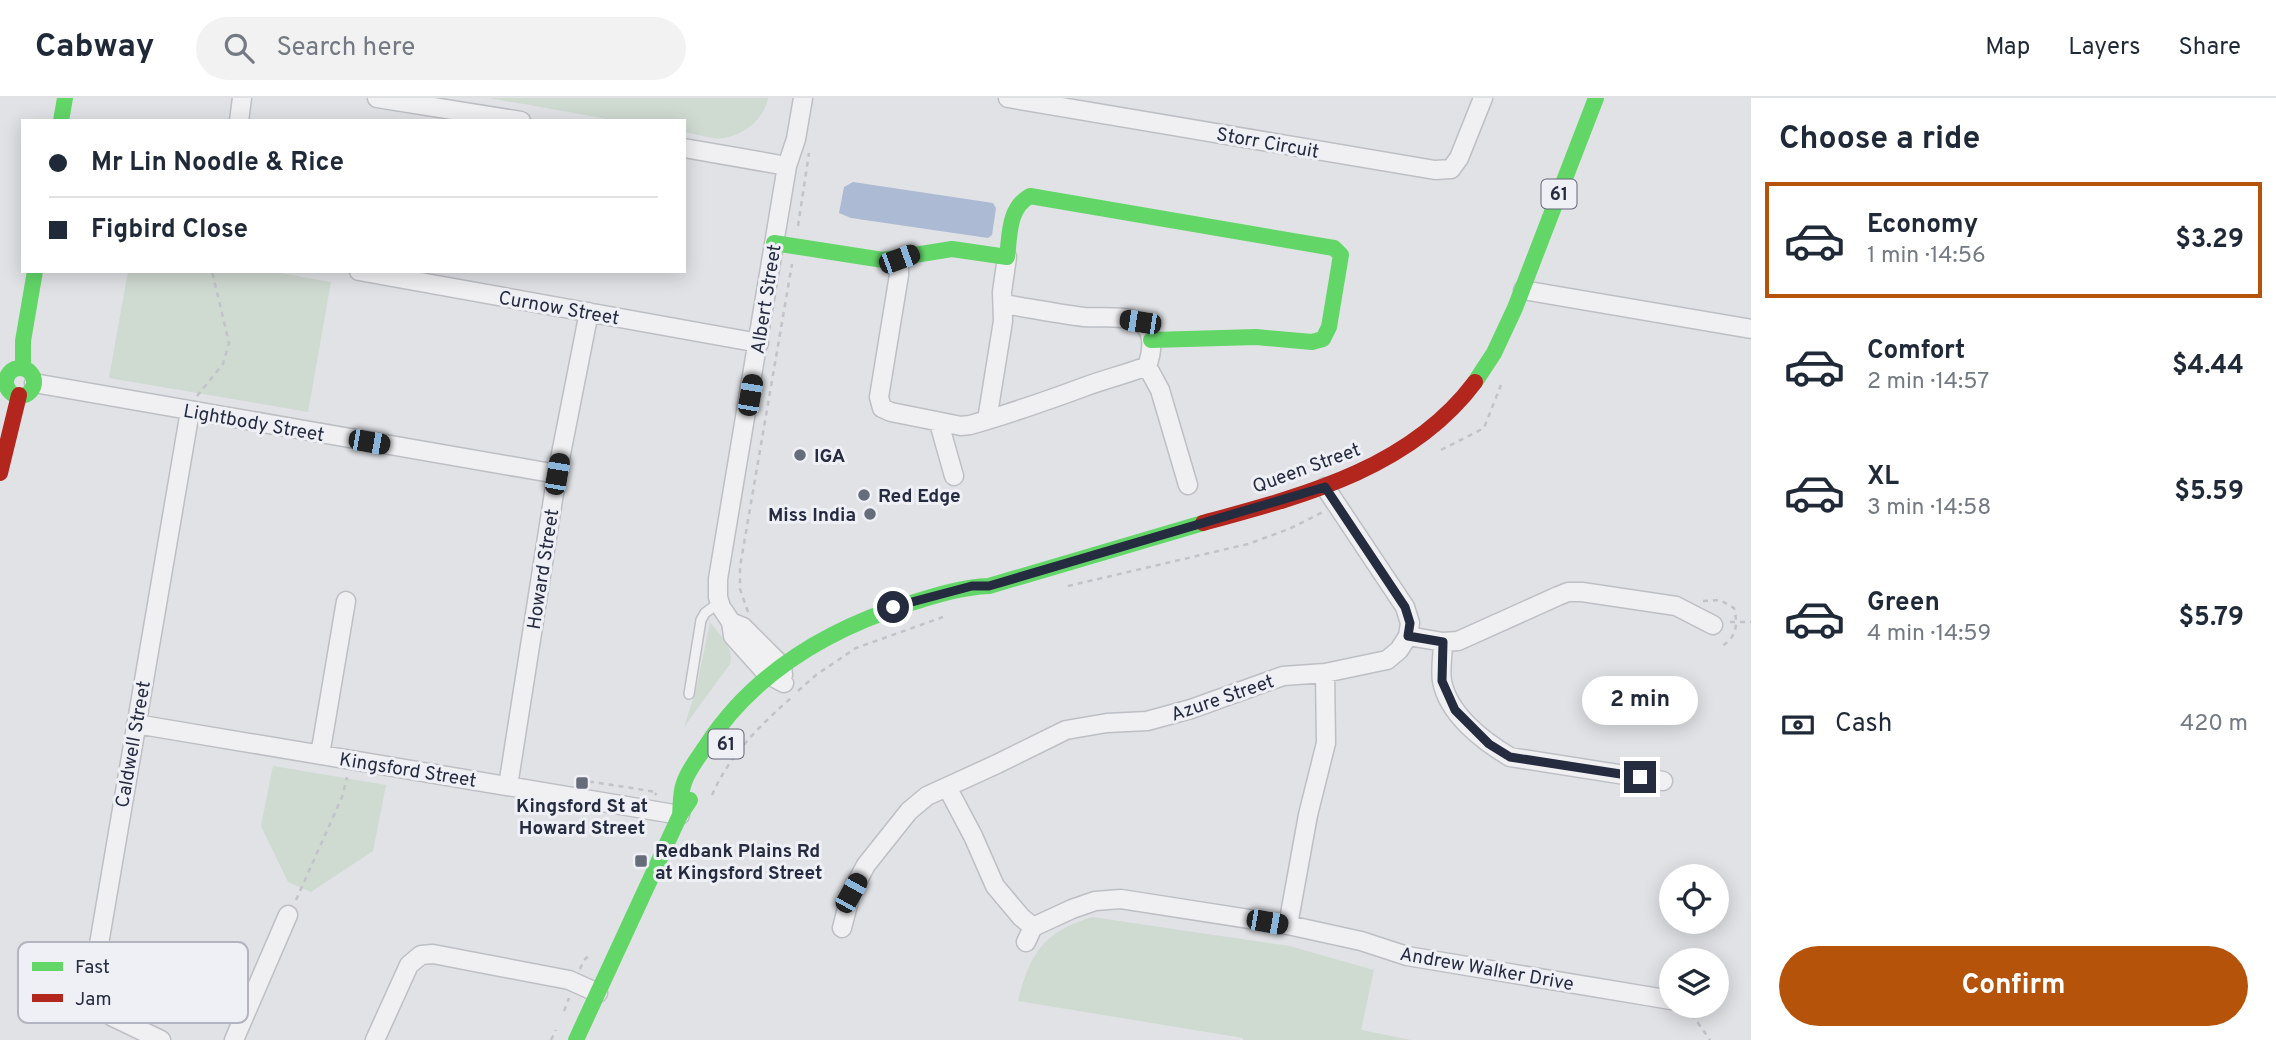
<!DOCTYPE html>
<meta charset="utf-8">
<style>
:root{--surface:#fff;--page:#f2f2f3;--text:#1f2937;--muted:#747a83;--line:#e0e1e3;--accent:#b45309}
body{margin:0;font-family:Overpass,sans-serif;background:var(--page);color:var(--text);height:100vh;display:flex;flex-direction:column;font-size:26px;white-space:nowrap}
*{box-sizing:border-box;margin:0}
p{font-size:23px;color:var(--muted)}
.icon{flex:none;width:38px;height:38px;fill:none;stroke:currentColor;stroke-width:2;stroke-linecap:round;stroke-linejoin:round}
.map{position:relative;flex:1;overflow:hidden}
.panel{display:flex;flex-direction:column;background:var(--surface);width:525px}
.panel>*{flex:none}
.hud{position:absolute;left:21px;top:21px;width:665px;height:154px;border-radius:0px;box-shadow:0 4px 18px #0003;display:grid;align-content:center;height:154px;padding:0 28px;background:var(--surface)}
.fabs{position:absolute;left:1659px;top:766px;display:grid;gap:14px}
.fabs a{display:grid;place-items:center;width:70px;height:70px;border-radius:50%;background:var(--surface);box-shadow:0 4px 18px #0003;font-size:35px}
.end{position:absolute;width:32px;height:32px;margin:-16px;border:9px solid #262c40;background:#fff;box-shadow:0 0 0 4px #fff}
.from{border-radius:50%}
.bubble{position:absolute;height:49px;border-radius:24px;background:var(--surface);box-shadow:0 4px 18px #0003;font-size:23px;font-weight:700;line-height:49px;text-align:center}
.car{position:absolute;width:21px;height:42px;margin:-21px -10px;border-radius:9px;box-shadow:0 0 5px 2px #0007;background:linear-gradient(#222 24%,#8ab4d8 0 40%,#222 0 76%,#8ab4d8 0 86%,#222 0)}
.hud b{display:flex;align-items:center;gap:24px;height:66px;font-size:26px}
.hud b+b{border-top:2px solid var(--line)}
.hud i{width:18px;height:18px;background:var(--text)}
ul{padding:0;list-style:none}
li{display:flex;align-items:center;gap:21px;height:116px;margin:0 14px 10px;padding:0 14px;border:4px solid transparent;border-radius:0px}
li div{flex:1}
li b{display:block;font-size:26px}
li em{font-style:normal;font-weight:700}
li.selected{border-color:var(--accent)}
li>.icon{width:63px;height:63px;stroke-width:1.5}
h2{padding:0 28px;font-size:32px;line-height:84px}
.pay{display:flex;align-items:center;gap:18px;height:77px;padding:0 28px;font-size:26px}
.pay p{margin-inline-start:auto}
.action{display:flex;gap:14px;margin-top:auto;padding:14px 28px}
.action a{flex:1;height:80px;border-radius:42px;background:var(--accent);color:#fff;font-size:28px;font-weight:700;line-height:80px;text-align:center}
header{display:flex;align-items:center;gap:42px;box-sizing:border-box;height:98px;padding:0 35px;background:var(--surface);border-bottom:2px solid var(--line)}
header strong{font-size:33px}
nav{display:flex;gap:38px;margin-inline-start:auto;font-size:24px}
.search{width:490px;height:63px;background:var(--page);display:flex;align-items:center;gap:18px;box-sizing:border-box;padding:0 24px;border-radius:38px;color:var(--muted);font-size:26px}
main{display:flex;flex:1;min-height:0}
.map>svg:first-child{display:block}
.green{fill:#cfdad1}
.water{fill:#adbad3}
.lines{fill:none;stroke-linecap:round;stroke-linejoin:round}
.lane-casing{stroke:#bdbfc4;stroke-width:12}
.street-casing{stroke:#bdbfc4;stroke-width:21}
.path{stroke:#c2c3c9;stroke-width:2.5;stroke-dasharray:5 5;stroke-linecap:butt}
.lane{stroke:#f0f0f3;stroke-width:9}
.street{stroke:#f0f0f3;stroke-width:18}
.fast{stroke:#63d668;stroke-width:16}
.jam{stroke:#b3261e;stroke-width:16}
.route{stroke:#262c40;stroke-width:9}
.poi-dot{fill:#676c7a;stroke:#eef0f6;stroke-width:2.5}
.labels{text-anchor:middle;stroke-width:6;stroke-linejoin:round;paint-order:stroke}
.shield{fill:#eef0f6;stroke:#626777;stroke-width:2}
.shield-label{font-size:18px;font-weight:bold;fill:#262c40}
.street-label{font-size:19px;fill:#262c40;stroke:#eef0f6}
.poi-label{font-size:19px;font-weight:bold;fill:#262c40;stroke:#eef0f6;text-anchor:start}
.key{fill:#eef0f6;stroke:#b2b5bf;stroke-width:2}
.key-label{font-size:19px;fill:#262c40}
</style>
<header>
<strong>Cabway</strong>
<div class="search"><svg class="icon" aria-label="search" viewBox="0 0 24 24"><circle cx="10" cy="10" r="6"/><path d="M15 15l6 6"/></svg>Search here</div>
<nav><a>Map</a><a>Layers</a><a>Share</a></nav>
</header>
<main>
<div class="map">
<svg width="1751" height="942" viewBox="0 0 1751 942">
<rect width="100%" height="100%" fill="#e0e2e6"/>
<path class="green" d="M489,0H768C764,21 745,36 724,40C713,42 696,36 684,34V23H619Z
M128,173H269L331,184L308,314L109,280Z
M710,524C719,536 735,550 730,566L684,629L696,592Z
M273,668L386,687L373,753L311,794L288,784L261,728Z
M1092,819L1289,848L1374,872L1361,932L1411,942H1243V940L1018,903C1030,855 1043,834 1092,819Z"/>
<path class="water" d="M853,84L993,105L996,110L992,137L988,140L851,120L839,115L844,89Z"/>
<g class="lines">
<g class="lane-casing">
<path id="lane" d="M689,596L701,522L705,515L720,504"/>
</g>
<g class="street-casing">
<path id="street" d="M377,0L521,23
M1008,0L1435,72L1451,71L1459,60L1483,0
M239,23L242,0
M684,50L787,68
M899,161V177L879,299L882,310L891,314L961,328L970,327C1009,316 1046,303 1084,289C1105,281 1127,276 1147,268C1152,255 1156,231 1139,224C1123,217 1101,220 1084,219C1057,216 1030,210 1003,206
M359,173L759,245
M1523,192L1751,231
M1147,268L1160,292L1188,387
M34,285L557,376
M987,322L1003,223L1002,194L1007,159
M939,325L954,378
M731,524L743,529L782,568L783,577
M1408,538L1443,544L1458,543L1558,498L1568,494H1582L1676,508L1713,527
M1443,544C1443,556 1440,571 1442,583C1448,616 1483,643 1510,659L1663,683
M784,585L767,576L733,538L731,524L721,509L718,499V481L787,68L796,41L803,0
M136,626L680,717
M320,657L346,503
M508,688L557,376L589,214
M947,689L973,738L995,788L1021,819L1033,829
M1288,827L1308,717L1326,645L1325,575
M842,830L851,795L866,767L909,713L927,698L997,666L1066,632L1107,625L1147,623L1191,611L1283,578L1325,575L1387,562L1399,552L1408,538L1410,525L1405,509L1325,389
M1026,844L1033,829L1072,811L1095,803L1121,801L1288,827L1361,843L1407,858L1671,902
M161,942L113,919L97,908L92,887L190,313
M234,942L288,817
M375,942L409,867L421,857L433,856L569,882L598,895"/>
</g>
<path class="path" d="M798,128L809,55
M197,298L223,266L229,245L212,173
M1441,352L1484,330L1501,287
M1068,488L1248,446L1289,431L1323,414
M1703,503L1720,502L1734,510C1738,526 1737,539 1722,548
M748,514L740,491V469L792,166
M1730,524H1751
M798,593L816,577L856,550L943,519
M579,682L657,694L655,697
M712,697C729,658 759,628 791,600
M296,802L342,699L347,679
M580,871L584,862L590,857
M1686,908L1710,942
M564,913L569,900
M551,942L556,932"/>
<use href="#lane" class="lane"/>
<use href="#street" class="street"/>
<path class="fast" d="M61,23L65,0
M774,145L883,162L952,151L1007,159C1010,137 1008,110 1030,98L1334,150L1341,157L1329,229L1323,241L1312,244L1256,239L1151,242
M23,270V243L35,173
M6 284a14 14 0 1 1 28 0a14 14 0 1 1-28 0Z
M1475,284L1494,255L1515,210L1596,0
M680,717C681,707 680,695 684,685C688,672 698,660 706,648C754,574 828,531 911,505C937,497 962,489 989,488L1203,425
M576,942L680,717L690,702"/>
<path class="jam" d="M0,375L19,297
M1203,425C1302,398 1410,371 1475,284"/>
</g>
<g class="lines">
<path class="route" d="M893,509L972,488H989L1325,389L1405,509L1410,525L1408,538L1443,544L1442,583L1455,612L1489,646L1510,659L1640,679"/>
</g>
<g class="poi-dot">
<circle cx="800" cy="357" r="7"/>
<circle cx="864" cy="397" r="7"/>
<circle cx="870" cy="416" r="7"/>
<rect x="575" y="678" width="14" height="14" rx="3.5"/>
<rect x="634" y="756" width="14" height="14" rx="3.5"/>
</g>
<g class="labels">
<g class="shield">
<rect x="1541.5" y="81.5" width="35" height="29" rx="5"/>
<rect x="708.5" y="631.5" width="35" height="29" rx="5"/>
</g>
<g class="shield-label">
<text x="1559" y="102">61</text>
<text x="726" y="652">61</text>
</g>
<g class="street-label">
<text transform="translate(1268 44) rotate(10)" y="7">Storr Circuit</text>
<text transform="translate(765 201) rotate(-81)" y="7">Albert Street</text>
<text transform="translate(559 209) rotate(10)" y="7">Curnow Street</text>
<text transform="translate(254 324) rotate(10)" y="7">Lightbody Street</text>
<text transform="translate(1306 369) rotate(-20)" y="7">Queen Street</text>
<text transform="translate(542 471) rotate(-81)" y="7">Howard Street</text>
<text transform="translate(1222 599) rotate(-19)" y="7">Azure Street</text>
<text transform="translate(132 646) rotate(-80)" y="7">Caldwell Street</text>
<text transform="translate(408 671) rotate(9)" y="7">Kingsford Street</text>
<text transform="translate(1487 870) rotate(10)" y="7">Andrew Walker Drive</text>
</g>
<g class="poi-label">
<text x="814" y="364">IGA</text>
<text x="878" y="404">Red Edge</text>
<text x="856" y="423" text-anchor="end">Miss India</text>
<text x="582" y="714" text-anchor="middle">Kingsford St at<tspan x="582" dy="22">Howard Street</tspan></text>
<text x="655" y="759">Redbank Plains Rd<tspan x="655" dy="22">at Kingsford Street</tspan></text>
</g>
</g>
<rect x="18" y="844" width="230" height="81" rx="10" class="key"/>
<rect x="32" y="864" width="31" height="9" fill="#63d668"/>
<rect x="32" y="896" width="31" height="8" fill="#b3261e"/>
<g class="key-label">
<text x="75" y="875">Fast</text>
<text x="75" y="907">Jam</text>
</g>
</svg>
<div class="fabs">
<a><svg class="icon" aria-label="locate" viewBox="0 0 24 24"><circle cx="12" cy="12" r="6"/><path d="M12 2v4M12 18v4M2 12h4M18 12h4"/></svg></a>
<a><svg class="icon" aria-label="layers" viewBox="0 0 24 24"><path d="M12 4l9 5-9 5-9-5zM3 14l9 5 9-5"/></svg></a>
</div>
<i class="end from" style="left:893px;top:509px"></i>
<i class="end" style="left:1640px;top:679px"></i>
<div class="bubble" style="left:1582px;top:578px;width:116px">2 min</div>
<i class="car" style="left:899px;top:161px;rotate:70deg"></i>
<i class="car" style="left:1140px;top:224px;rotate:279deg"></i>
<i class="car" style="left:750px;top:297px;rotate:10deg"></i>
<i class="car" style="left:369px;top:344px;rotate:100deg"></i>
<i class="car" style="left:557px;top:376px;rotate:10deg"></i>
<i class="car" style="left:851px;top:795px;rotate:29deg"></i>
<i class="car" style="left:1267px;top:824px;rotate:100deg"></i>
<div class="hud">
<b><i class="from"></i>Mr Lin Noodle &amp; Rice</b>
<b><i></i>Figbird Close</b>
</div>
</div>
<section class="panel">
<h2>Choose a ride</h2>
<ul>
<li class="selected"><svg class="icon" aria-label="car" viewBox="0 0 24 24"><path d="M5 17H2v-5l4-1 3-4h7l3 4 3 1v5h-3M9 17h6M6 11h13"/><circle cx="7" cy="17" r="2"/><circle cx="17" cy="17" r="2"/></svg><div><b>Economy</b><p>1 min · 14:56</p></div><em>$3.29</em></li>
<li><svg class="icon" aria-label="car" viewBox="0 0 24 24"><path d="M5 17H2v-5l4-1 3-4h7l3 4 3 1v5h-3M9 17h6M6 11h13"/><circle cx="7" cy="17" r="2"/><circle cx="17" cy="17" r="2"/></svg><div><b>Comfort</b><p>2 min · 14:57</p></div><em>$4.44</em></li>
<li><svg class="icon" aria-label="car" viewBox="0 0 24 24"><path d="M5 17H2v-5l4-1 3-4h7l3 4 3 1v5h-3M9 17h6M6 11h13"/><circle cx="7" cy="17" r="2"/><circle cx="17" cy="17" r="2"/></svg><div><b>XL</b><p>3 min · 14:58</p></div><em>$5.59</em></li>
<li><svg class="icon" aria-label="car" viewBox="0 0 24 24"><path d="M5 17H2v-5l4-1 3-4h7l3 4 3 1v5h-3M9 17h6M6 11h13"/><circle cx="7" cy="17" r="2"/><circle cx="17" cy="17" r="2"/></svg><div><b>Green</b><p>4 min · 14:59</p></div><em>$5.79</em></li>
</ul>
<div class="pay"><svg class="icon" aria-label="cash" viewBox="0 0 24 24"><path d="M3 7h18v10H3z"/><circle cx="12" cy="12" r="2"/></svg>Cash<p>420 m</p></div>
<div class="action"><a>Confirm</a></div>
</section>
</main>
